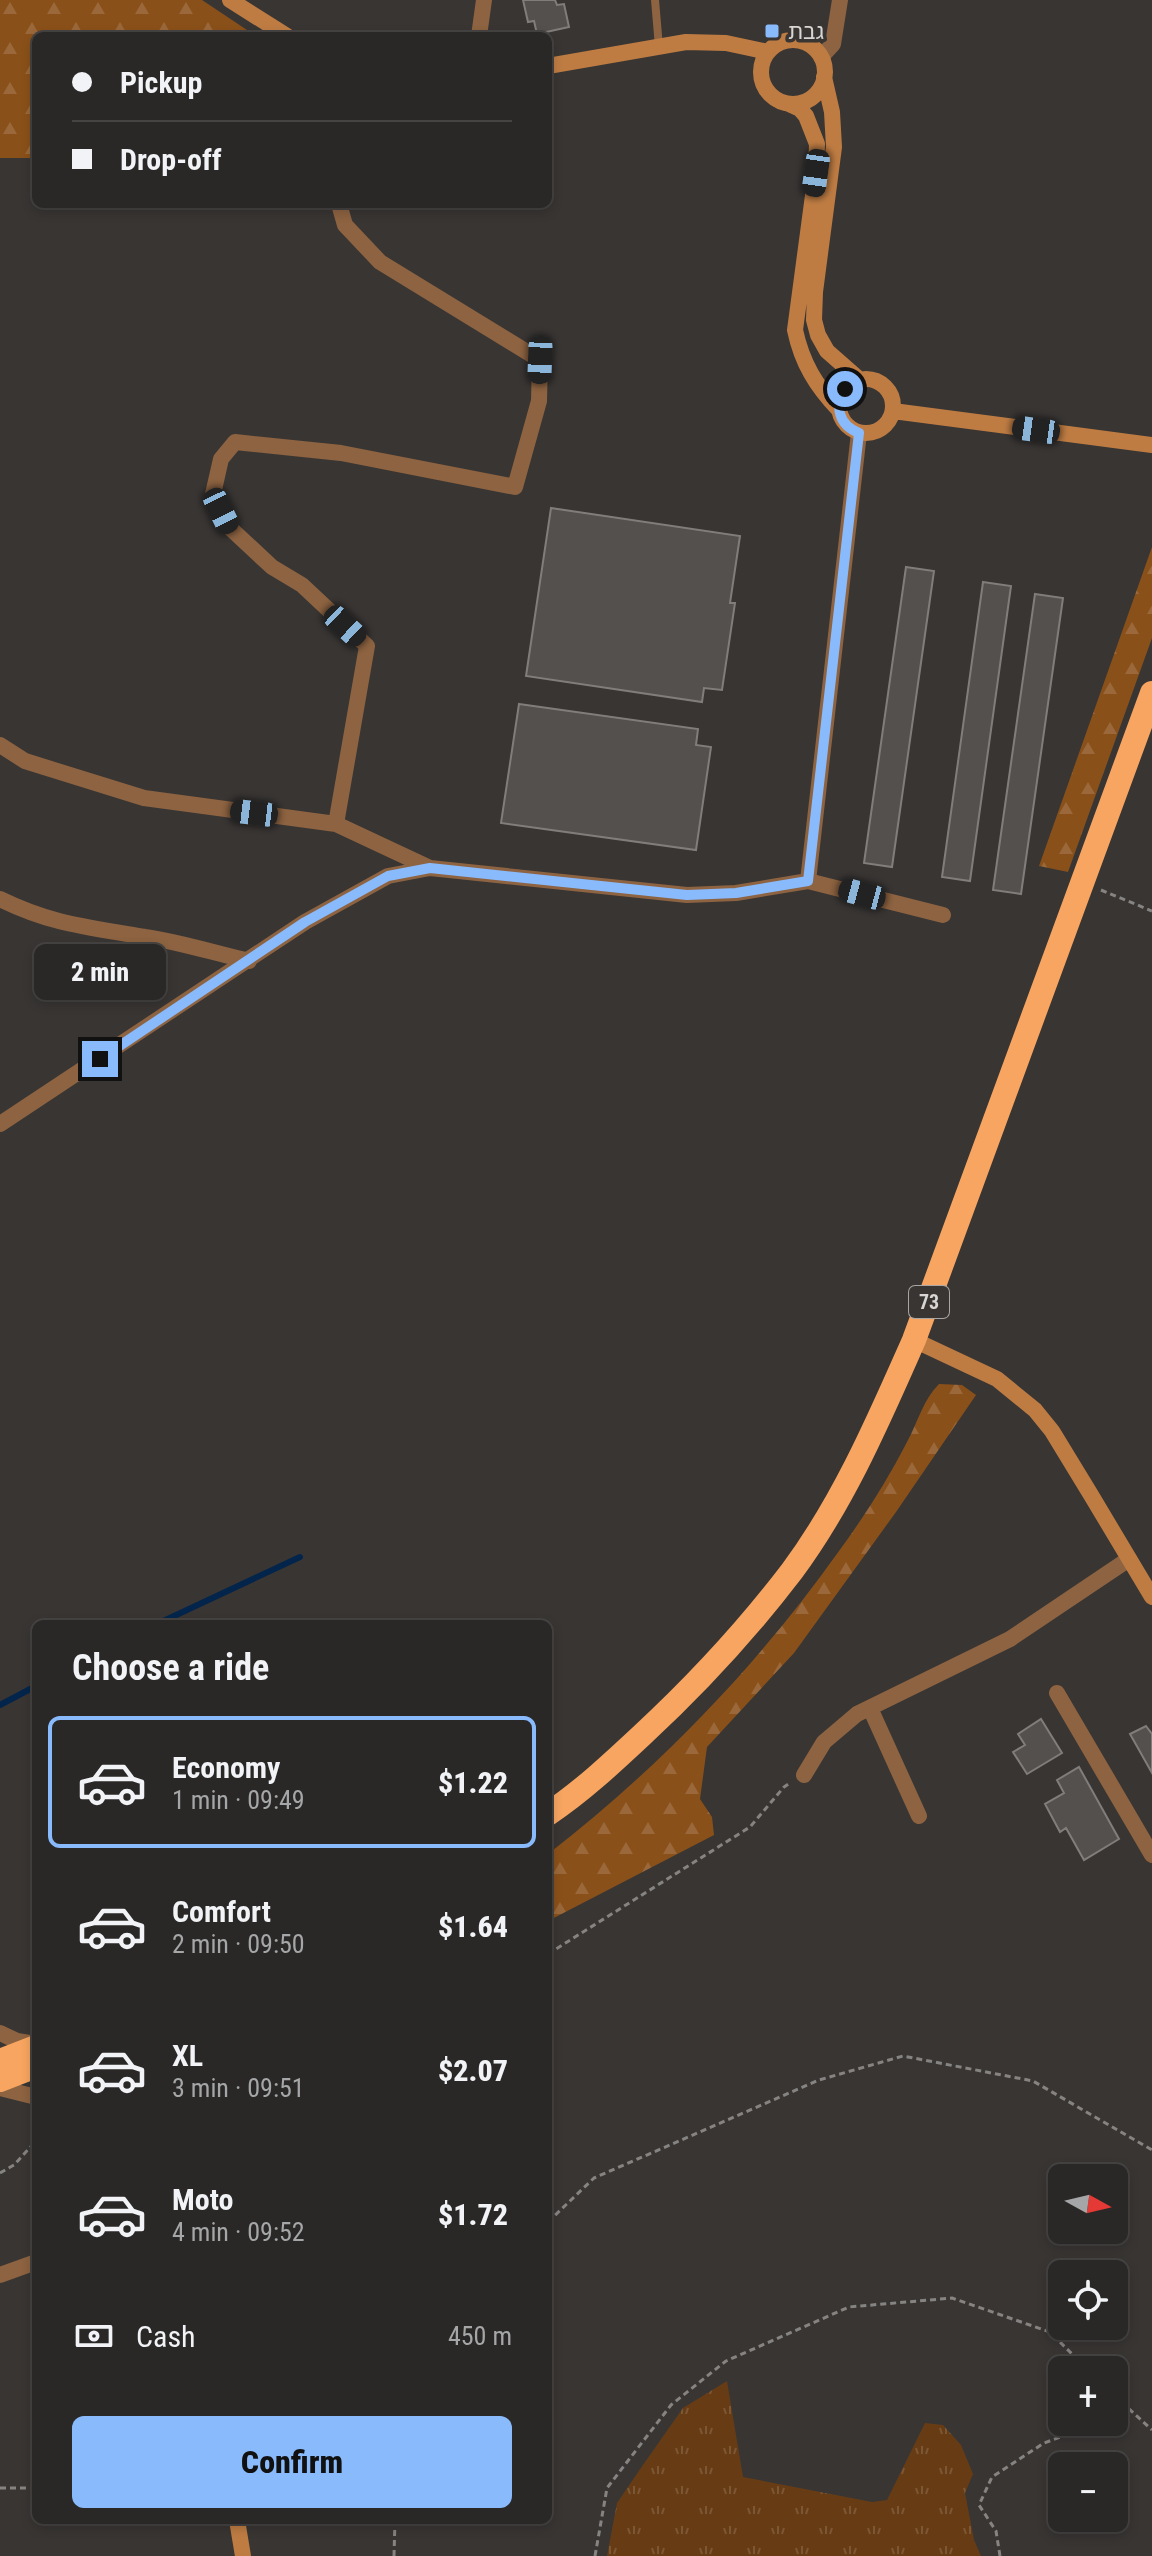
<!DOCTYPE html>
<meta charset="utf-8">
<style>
:root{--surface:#2a2826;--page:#32302e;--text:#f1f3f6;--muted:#a5a6a7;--line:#464443;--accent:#88bafc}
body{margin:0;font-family:"Roboto Condensed","Noto Sans Hebrew",sans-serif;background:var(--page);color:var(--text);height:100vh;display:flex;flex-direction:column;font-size:30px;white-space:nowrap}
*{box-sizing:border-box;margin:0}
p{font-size:26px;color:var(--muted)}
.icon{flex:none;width:44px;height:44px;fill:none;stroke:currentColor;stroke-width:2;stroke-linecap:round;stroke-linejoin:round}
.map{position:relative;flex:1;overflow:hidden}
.details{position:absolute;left:32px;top:1620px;width:520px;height:904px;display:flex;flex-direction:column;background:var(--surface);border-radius:12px;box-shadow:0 4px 12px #0003,0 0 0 2px var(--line)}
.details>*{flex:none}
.hud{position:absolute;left:32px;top:32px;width:520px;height:176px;border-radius:12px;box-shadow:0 4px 12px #0003,0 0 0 2px var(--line);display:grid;align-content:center;height:176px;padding:0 40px;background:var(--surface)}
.needle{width:52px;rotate:98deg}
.controls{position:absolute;left:1048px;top:2164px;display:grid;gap:16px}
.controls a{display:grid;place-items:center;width:80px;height:80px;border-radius:12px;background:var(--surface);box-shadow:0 4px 12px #0003,0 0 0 2px var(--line);font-size:40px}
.end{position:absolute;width:36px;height:36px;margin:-18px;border:10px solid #88bafc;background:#111;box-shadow:0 0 0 4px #111}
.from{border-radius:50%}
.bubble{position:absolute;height:56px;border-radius:12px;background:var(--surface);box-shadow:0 4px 12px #0003,0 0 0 2px var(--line);font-size:26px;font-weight:800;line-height:56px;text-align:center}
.car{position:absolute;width:24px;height:48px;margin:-24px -12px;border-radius:10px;box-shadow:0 0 6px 2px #0007;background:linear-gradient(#222 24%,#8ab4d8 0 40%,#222 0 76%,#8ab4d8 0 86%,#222 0)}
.hud b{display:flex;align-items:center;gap:28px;height:76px;font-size:30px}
.hud b+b{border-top:2px solid var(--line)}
.hud i{width:20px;height:20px;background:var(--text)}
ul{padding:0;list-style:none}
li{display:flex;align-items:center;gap:24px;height:132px;margin:0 16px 12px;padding:0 24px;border:4px solid transparent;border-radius:12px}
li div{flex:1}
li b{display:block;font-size:30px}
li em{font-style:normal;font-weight:800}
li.selected{border-color:var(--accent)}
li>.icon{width:72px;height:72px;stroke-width:1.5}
h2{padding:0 40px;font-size:36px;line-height:96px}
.pay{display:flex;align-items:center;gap:20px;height:88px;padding:0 40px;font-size:30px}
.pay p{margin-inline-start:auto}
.primary-button{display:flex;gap:16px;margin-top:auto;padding:16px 40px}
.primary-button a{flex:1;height:92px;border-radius:12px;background:var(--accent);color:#111;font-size:32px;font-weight:800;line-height:92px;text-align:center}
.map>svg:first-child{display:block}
.grass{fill:url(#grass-tufts)}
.forest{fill:url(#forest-firs)}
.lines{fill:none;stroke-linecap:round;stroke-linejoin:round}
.stream{stroke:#03254c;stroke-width:6}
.building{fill:#53504e;stroke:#807d7b;stroke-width:2}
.path{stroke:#868482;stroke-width:3;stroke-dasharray:6 4;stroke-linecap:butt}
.lane{stroke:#8d6341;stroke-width:8}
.street{stroke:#8d6341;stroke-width:16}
.secondary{stroke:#be7c43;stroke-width:16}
.highway{stroke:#f7a560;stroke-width:24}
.route{stroke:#88bafc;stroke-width:10}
.poi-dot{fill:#88bafc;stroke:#383533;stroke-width:3}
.labels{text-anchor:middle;stroke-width:7;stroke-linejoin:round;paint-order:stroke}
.shield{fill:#383533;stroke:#a8a6a4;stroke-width:2}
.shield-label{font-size:20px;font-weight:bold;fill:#d8d6d5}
.poi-label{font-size:22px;fill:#d8d6d5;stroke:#383533;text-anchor:start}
</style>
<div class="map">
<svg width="1152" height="2556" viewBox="0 0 1152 2556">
<defs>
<pattern id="grass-tufts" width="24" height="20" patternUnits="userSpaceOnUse" patternTransform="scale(2)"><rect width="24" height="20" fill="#673c14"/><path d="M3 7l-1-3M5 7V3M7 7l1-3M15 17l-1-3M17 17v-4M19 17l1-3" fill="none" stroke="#7c5735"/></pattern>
<pattern id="forest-firs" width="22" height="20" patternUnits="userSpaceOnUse" patternTransform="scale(2)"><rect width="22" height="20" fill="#8a5019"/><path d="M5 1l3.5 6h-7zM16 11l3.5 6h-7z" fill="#9a683a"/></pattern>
</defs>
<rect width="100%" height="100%" fill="#383533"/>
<path class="grass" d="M727,2381L743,2477L872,2502L887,2500L925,2423L943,2425L961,2445L973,2474L965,2493L974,2540L981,2556H607L617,2503L643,2465L683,2408Z"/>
<path class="forest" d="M0,0H202L256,36H36V158H0Z
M1152,547V638L1068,872L1039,866Z
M939,1384L962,1385L976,1395L896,1512L794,1653L707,1747L700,1799L712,1817L714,1835L548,1921V1854C659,1768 758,1665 839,1551C864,1517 888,1479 907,1442C918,1422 923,1400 939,1384Z"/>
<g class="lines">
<path class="stream" d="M157,1624L300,1557
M0,1705L36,1686"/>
</g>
<path class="building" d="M523,0H555L557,5L564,4L569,27L537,34L534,21L528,22Z
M551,508L740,536L730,603H735L722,690L704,688L702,702L526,676Z
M906,567L934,571L892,867L864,863Z
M983,582L1011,586L970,881L942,877Z
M1035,594L1063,598L1021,894L993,890Z
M519,704L698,729L696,745L711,747L696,850L501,823Z
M1041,1719L1062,1753L1027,1774L1013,1752L1025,1745L1018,1734Z
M1146,1726L1152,1734V1773L1130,1734Z
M1079,1767L1119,1839L1084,1860L1066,1828L1060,1832L1045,1804L1064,1793L1057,1780Z"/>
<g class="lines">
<path class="path" d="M1101,890L1152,911
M548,1954L750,1827L784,1787L790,1783
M0,2173L14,2165L36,2141
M548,2222L594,2178L819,2080L903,2056L1033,2081L1152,2150
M1114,2395L1152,2430
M1114,2417L1131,2411
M0,2488H36
M394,2556L395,2520
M595,2556L607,2488L671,2405L726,2361L849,2307L952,2298L1050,2332L1088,2370
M1000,2556L996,2531L979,2505L992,2477L1044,2443L1102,2422"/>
<path class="lane" d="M655,0L659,47"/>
<path class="street" d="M479,36L484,0
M821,57L833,44L840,0
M0,745L25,761L144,798L336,824L430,868
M336,824L367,646L302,585L272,567L229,527L213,494L221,459L235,442L341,453L515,487L539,401L540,360L380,262L345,225L339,204
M808,881L943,915
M0,899C53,925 89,927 145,937C180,942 214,953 249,961
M0,1124L305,922L388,876L430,868L687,895L736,893L808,881L859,433
M1057,1693L1152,1855
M870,1708L919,1816
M804,1775L824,1742L857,1714L1010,1639L1129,1559
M0,2033L17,2041L36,2044
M0,2088L36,2097
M0,2275L36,2262"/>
<path class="secondary" d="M230,0L287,36
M761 72a32 32 0 1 1 64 0a32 32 0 1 1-64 0Z
M548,66L686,42L726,43L768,52
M824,77L832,112L834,147L815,292L814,320L818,335L827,351L860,380
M789,104L800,109L806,116L817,144L816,173L795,330C802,363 816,386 839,410
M839 406a27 27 0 1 1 54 0a27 27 0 1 1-54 0Z
M893,411L1152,445
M914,1340L997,1379L1035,1410L1052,1431L1091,1495L1152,1597
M237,2520L243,2556"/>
<path class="highway" d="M548,1814C581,1792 611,1764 641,1736C695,1686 747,1630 792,1571C844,1501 879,1419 914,1340L1152,693
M0,2061L36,2047
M0,2080L36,2066"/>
</g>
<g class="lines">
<path class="route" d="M100,1059L305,922L388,876L430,868L687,895L736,893L808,881L859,433C839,425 834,407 845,389"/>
</g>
<rect class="poi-dot" x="764" y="23" width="16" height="16" rx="4"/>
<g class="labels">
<rect class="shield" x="909" y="1286" width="40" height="32" rx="6"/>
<g class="shield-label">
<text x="929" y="1309">73</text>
</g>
<g class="poi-label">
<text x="788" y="39">גבת</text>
</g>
</g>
</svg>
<div class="controls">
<a><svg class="needle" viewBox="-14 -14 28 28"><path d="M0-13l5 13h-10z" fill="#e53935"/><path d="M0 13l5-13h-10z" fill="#a5a6a7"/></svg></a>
<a><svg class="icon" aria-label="locate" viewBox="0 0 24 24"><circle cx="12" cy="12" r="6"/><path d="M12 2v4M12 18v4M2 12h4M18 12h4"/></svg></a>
<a>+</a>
<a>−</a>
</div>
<i class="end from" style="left:845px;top:389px"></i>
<i class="end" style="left:100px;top:1059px"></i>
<div class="bubble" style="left:34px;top:944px;width:132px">2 min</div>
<i class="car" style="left:816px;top:173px;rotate:188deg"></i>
<i class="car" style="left:540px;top:360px;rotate:182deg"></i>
<i class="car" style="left:1036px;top:430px;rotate:278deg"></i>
<i class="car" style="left:221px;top:511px;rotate:154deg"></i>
<i class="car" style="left:345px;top:626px;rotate:133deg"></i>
<i class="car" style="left:254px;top:813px;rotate:277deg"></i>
<i class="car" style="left:862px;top:894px;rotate:285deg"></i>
<div class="hud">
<b><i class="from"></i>Pickup</b>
<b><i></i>Drop-off</b>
</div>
<section class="details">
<h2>Choose a ride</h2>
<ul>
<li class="selected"><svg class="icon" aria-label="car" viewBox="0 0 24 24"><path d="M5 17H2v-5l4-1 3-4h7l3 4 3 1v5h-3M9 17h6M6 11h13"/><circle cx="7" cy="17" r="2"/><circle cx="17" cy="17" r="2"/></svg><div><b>Economy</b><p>1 min · 09:49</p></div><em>$1.22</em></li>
<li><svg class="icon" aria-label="car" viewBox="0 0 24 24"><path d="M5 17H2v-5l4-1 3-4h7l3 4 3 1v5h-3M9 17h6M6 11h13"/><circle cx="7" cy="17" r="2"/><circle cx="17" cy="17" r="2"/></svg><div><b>Comfort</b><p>2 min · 09:50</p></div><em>$1.64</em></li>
<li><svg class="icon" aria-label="car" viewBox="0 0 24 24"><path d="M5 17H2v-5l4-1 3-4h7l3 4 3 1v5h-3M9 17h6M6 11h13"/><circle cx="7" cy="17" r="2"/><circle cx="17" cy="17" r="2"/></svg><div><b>XL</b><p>3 min · 09:51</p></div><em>$2.07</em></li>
<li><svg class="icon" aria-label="car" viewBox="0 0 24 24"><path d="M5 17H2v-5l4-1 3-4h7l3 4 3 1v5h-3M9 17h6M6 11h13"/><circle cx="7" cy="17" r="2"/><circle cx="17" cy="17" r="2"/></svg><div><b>Moto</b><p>4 min · 09:52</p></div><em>$1.72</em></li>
</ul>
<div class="pay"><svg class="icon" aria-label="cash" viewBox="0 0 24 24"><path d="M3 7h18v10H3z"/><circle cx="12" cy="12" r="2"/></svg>Cash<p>450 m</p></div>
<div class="primary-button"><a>Confirm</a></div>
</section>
</div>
